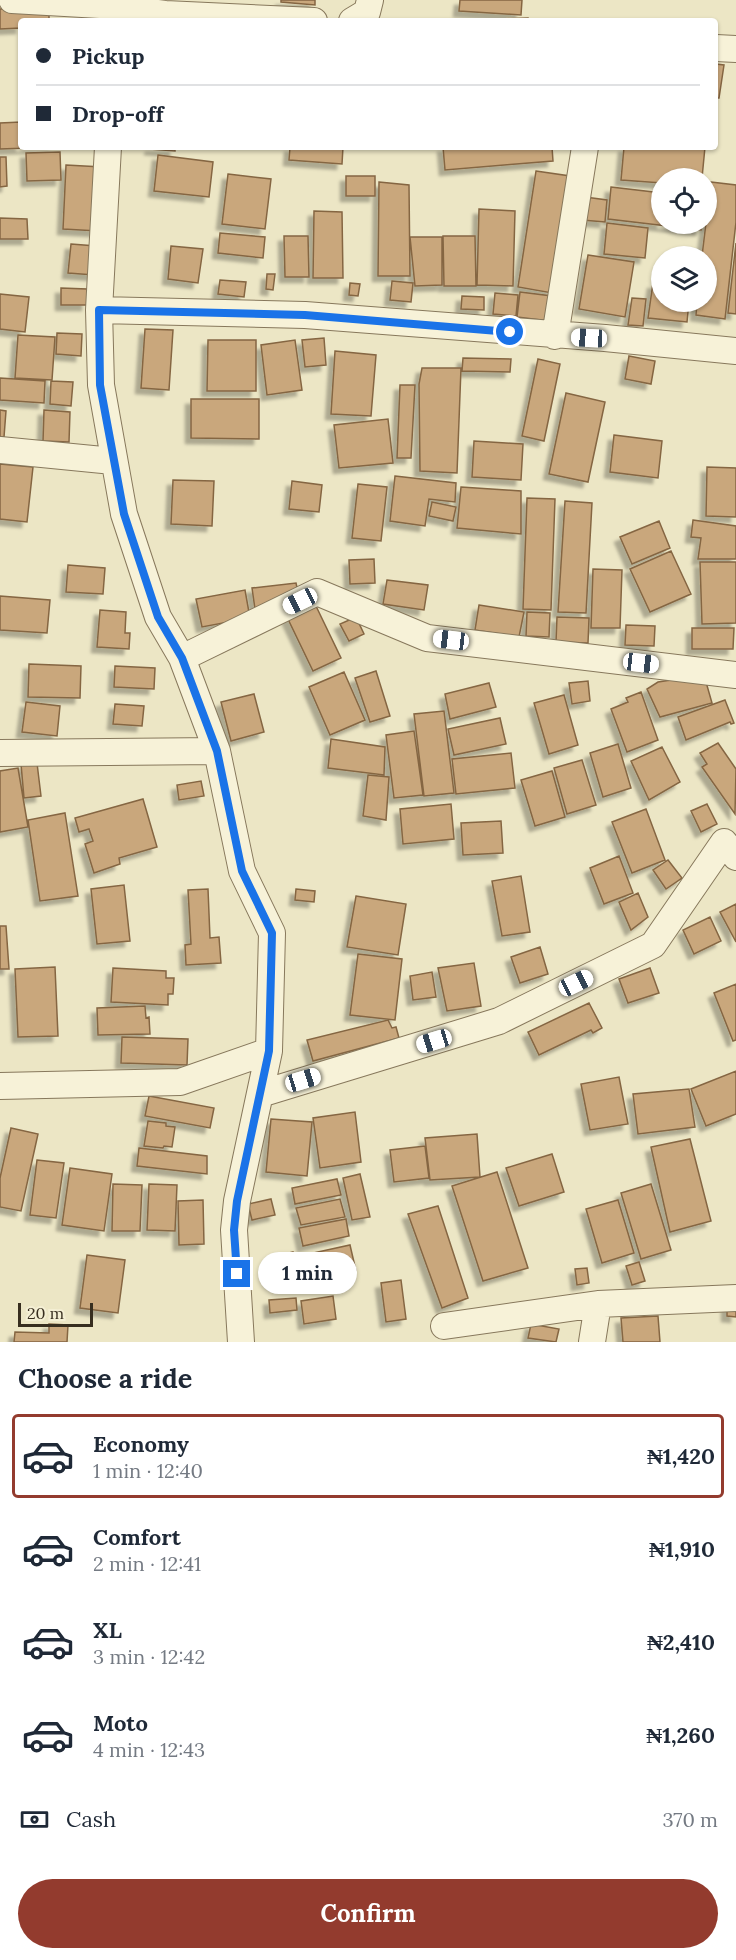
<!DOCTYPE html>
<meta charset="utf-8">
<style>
:root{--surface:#fff;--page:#f2f2f3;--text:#1f2937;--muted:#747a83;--line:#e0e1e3;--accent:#933b2e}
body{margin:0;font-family:Lora,serif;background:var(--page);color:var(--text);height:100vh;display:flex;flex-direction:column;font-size:22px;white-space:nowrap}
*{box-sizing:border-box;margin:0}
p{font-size:20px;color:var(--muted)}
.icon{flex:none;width:33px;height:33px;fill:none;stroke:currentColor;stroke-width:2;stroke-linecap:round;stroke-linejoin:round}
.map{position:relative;height:1342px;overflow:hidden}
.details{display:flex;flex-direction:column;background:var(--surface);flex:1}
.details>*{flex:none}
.hud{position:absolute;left:18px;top:18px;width:700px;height:132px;border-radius:6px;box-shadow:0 2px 4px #0004;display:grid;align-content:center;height:132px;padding:0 18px;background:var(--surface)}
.controls{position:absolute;left:651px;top:168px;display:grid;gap:12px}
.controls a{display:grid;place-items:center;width:66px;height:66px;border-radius:50%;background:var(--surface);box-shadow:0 2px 4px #0004;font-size:30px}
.scale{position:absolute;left:18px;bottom:15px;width:75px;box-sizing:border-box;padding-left:6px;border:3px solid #372e1f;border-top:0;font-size:16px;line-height:21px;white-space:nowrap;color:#372e1f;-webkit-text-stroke:4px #f4efd4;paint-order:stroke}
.end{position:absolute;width:27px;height:27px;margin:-14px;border:8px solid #1a73e8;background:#fff;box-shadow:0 0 0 3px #fff}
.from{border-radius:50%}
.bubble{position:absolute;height:42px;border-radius:21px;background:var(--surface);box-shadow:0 2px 4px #0004;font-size:20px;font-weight:700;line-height:42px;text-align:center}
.car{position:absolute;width:18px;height:36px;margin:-18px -9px;border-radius:8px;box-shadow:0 0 4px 2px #0007;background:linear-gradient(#fff 24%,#345 0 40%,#fff 0 76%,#345 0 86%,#fff 0)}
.hud b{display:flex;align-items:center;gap:21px;height:57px;font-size:22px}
.hud b+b{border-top:2px solid var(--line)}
.hud i{width:15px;height:15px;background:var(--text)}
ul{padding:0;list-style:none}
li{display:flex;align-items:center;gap:18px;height:84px;margin:0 12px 9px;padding:0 6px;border:3px solid transparent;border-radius:6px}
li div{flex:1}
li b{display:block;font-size:22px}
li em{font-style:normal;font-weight:700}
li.selected{border-color:var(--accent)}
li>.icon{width:54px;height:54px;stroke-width:1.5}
h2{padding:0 18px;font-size:27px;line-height:72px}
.pay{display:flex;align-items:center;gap:15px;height:66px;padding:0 18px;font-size:22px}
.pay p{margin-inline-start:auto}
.button{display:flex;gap:12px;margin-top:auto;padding:12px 18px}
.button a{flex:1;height:69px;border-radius:36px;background:var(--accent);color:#fff;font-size:24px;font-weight:700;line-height:69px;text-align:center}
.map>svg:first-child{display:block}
.building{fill:#c9a77c;stroke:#856643;stroke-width:1.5;filter:url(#shadow)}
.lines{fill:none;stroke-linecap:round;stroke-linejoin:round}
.minor-casing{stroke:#87785c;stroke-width:28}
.minor{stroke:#f7f2d8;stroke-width:26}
.route{stroke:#1a73e8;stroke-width:8}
</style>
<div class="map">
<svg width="736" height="1342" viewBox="0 0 736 1342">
<defs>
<filter id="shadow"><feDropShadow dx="-5.5" dy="5.5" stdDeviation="1.5" flood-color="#0004"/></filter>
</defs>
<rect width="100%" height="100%" fill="#ece6c5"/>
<path class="building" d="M281,0H315V5L281,2Z
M460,0H522L521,15L459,11Z
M49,7V21H21V28L0,29V9Z
M528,18V21H462V20Z
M716,64L724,65L719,98H716Z
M21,122V147H55L0,149V123Z
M151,147H175V151L150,149Z
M290,147H343L342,164L289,160Z
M443,147H552L553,161L445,170Z
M624,147H705L702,178H662V183L621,180Z
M60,152L61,180L27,181L26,153Z
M158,155L213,162L209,197L154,191Z
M0,157H6L7,186L0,187Z
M66,165L102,167L98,231L63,229Z
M536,171L570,176L552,293L518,287Z
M228,174L271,179L265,229L222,224Z
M346,176H375V196H346Z
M379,182L409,185L410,276H378Z
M711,182L736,185V222L725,319L696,315L697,302H706V256H702Z
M611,187L662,193V224H701V230L608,219Z
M585,197L607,200L605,222L582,220Z
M479,209L515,211L513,286L477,285Z
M314,211L342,212L343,278H313Z
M0,218L27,219L28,239H0Z
M607,223L648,228L645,258L604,254Z
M220,233L265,237L263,258L218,253Z
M284,236H308L309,277H285Z
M443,236H475L476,286H444Z
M410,237H442V285L415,286Z
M736,243V314L728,313Z
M71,244L96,246L94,275L68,273Z
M171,246L203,249L198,283L168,279Z
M588,255L634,262L625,317L579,309Z
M267,274H275L273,290L266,289Z
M220,280L246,282L244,297L218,294Z
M392,281L413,283L411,302L390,300Z
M350,283L360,284L358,296L349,295Z
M653,283L662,285V302H689L687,322L648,318Z
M61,288L87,289V305H61Z
M520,292L552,296L549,321L517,317Z
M495,293L518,295L516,316L493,314Z
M0,294L29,297L25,332L0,329Z
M462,296L484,297V310L461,309Z
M632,298L646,299L643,326L628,325Z
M145,329L173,330L169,390L141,388Z
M57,333L82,334L81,356L56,354Z
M18,335L55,337L52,380L15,378Z
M324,338L326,365L305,367L302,340Z
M208,340H256V391H207Z
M295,340L302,390L267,395L261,345Z
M335,351L376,355L371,416L331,414Z
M629,356L655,361L651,384L625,379Z
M463,358L511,359L510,372L462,371Z
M538,359L560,364L544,441L522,436Z
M422,368H461L457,473L420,471L419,384Z
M0,378L45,381L44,403L0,400Z
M51,381L73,382L71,406L50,404Z
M400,385H415L411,458H397Z
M566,393L605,402L588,482L549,474Z
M191,399H259V439L191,438Z
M0,410L6,411L4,437H0Z
M44,410L70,412L69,442L43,441Z
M388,419L393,463L339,468L334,425Z
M614,435L662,441L658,478L610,472Z
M474,441L523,444L521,480L472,477Z
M0,464L33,467L27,522L0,519Z
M707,467L736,468V517L706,516Z
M395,476L456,483L455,502L429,499L425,526L390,521Z
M173,480L214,481L212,526L171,524Z
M292,481L322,485L319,512L289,509Z
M358,484L387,487L381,541L352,538Z
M461,487L521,491V534L457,528Z
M527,498L555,499L551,610L523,609Z
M565,501L592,503L586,613L558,612Z
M432,502L456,507L453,521L429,516Z
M693,520L736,526V559H698L701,538L691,537Z
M659,521L670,548L632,564L620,537Z
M671,551L691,594L650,612L630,569Z
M374,559L375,583L350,584L349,560Z
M700,562H736V623L702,624Z
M68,565L105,568L103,594L66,592Z
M593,569L622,570L620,628H591Z
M387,580L428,585L424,610L383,604Z
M296,583L298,592L255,609L252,588Z
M245,590L250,618L202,627L196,599Z
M0,596L50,600L47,633L0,630Z
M315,604L341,658L313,671L287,617Z
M479,605L524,612L519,637L475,630Z
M100,610L126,612L125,633H130L129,649L97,647Z
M527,612L550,613L549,637L526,636Z
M356,617L364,634L349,641L340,624Z
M557,617L589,618L588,643L556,642Z
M626,625L655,626L654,646L625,645Z
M692,628H734L733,649H692Z
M29,664L81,666L80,698L28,697Z
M115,666L155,668L154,689L114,687Z
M376,671L390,716L370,722L355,678Z
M344,672L365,720L330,735L309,687Z
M704,675L712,703L660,717L647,689L658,682Z
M588,681L590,701L572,704L569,683Z
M489,683L496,707L450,719L445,694Z
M641,692L658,740L627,752L611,709L628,702L626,698Z
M254,694L264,732L231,741L221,702Z
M564,695L578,745L549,754L534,703Z
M725,700L734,723L731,724L730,722L686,740L678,717Z
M26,702L60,706L57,736L22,732Z
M115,704L144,706L142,726L113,724Z
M444,711L454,793L424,796L414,714Z
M500,718L506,744L454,755L448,729Z
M414,731L423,795L394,798L386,735Z
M331,739L385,747L384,775L328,768Z
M718,743L736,769L735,814L702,767L707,764L700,753Z
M618,744L631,788L603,797L590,753Z
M662,747L680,782L649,800L631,761Z
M511,753L515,788L456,794L452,759Z
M582,760L596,805L567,814L554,768Z
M37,763L41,796L24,798L21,764Z
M18,768L28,827L0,832V771Z
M552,771L565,817L535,826L521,780Z
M368,775L389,777L386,820L363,816Z
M201,781L204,796L179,800L177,785Z
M143,799L157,847L119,858L120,864L94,873L85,844L93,841L89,829L79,832L75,818Z
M451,804L454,839L403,844L400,809Z
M707,804L717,824L701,832L691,811Z
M646,809L665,860L632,873L612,822Z
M65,813L78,896L40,901L28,820Z
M501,821L503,853L463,855L461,823Z
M619,856L633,893L604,904L590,868Z
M668,860L682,878L666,889L653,870Z
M521,876L530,932L502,936L492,881Z
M124,885L130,941L97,944L91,889Z
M208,889L210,938L219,937L221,963L186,965L185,945L191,944L188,890Z
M296,889L315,891L314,902L295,900Z
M638,893L648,917L631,930L619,902Z
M356,896L406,904L398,955L347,947Z
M736,904V942L720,912Z
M710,917L721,941L694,954L683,930Z
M0,926H6L9,969H0Z
M540,947L548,974L520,983L511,957Z
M358,954L402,959L395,1020L350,1015Z
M474,963L481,1006L447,1011L438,968Z
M55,967L58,1036L18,1037L15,969Z
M113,968L166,971V978H174L173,994H168V1005L111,1002Z
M650,968L659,993L628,1003L619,979Z
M432,972L436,997L413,1000L410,976Z
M736,984V1040L733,1041L714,993Z
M589,1003L602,1028L593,1033L591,1030L539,1055L528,1032Z
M145,1006L146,1018L149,1017L150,1034L98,1035L97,1008Z
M388,1020L392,1028L396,1027L399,1038L313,1061L307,1040Z
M122,1037L188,1039L187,1065L121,1063Z
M736,1071V1114L706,1126L691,1089Z
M619,1077L628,1124L590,1130L581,1084Z
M689,1089L695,1127L638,1134L633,1094Z
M149,1096L214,1108L210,1128L145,1116Z
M355,1112L361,1162L320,1168L313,1118Z
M271,1119L312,1122L307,1176L266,1172Z
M148,1121L166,1123V1126L175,1127L172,1147L164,1146L163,1148L144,1146Z
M11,1128L38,1134L21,1211L0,1207V1178Z
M477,1134L480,1177L430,1180L425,1138Z
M690,1139L711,1221L670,1232L651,1147Z
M425,1146L429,1178L394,1182L390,1150Z
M139,1148L207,1156V1174L137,1166Z
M552,1154L564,1192L519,1206L506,1168Z
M37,1160L64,1163L56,1218L30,1215Z
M70,1168L112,1174L104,1231L62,1225Z
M497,1172L528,1268L483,1281L452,1186Z
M360,1174L370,1217L352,1220L343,1178Z
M337,1179L341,1195L295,1204L292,1188Z
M113,1184L142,1185L140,1231H112Z
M149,1184L177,1185L175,1231L147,1230Z
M651,1184L671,1250L641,1259L621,1193Z
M271,1199L275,1215L252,1220L248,1204Z
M340,1199L345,1217L301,1225L296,1208Z
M203,1200L204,1244L179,1245L178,1201Z
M618,1200L634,1253L602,1263L586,1209Z
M438,1206L468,1298L442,1308L408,1214Z
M346,1219L349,1236L303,1246L299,1228Z
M350,1245L356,1271L319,1279L313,1253Z
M293,1252L295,1260L272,1266L270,1258Z
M87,1255L125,1260L118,1313L80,1308Z
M639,1262L645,1281L632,1285L626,1266Z
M587,1268L589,1283L577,1285L575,1269Z
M401,1280L406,1319L386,1322L381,1283Z
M333,1296L336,1319L304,1324L301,1301Z
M296,1298L297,1310L270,1313L269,1300Z
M727,1304H736V1317L727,1316Z
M658,1316L660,1342H623L621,1318Z
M49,1324L68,1325L67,1342H14L15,1332L49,1333Z
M531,1324L559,1329L556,1342L528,1338Z"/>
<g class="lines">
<g class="minor-casing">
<path id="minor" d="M12,0L100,5L165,14L314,21
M352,21L367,12L370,0
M716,48L736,49
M108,147L99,310L101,385L124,514L158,617L182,658L217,751L242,871L272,933L269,1051L237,1201L234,1230L241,1342
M99,310L305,315L605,338L736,351
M555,336L585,147
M0,450L113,461
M182,658L317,592L427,638L736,675
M0,753L217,751
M0,1086L180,1082L269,1051
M260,1094L499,1021L653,945L724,842L736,857
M444,1326L598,1304L736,1298
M592,1342L598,1304"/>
</g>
<use href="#minor" class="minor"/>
</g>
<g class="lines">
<path class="route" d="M237,1274L234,1230L237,1201L269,1051L272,933L242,871L217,751L182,658L158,617L124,514L100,385L99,310L305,315L510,332"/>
</g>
</svg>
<div class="controls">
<a><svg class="icon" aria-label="locate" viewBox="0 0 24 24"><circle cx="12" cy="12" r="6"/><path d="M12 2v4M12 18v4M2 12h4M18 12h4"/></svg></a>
<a><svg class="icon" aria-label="layers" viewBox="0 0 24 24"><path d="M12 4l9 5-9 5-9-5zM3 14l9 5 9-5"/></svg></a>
</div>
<div class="scale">20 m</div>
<i class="end from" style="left:510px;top:332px"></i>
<i class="end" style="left:237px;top:1274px"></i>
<div class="bubble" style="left:258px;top:1252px;width:99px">1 min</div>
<i class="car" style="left:589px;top:338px;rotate:273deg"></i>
<i class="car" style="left:300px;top:601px;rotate:244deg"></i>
<i class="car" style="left:451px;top:640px;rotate:277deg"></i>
<i class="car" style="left:641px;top:663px;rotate:97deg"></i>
<i class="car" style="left:576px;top:983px;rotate:64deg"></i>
<i class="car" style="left:434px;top:1041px;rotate:253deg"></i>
<i class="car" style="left:303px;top:1080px;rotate:73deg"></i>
<div class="hud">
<b><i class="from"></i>Pickup</b>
<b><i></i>Drop-off</b>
</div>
</div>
<section class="details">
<h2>Choose a ride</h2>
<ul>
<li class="selected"><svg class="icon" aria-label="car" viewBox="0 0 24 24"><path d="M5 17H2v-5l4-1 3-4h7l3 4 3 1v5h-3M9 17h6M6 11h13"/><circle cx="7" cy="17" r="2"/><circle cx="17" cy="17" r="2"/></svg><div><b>Economy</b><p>1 min · 12:40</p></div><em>₦1,420</em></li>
<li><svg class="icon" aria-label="car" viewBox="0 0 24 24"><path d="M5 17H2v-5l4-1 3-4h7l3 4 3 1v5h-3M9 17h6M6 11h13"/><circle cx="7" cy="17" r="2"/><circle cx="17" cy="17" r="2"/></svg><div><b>Comfort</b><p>2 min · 12:41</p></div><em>₦1,910</em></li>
<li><svg class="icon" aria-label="car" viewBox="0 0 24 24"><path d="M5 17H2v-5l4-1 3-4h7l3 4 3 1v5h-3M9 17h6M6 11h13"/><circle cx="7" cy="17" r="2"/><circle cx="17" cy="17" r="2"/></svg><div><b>XL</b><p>3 min · 12:42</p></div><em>₦2,410</em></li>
<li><svg class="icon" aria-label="car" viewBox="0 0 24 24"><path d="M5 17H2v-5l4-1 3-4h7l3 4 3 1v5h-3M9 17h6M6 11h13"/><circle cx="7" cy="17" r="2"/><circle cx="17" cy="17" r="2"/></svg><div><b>Moto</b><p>4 min · 12:43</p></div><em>₦1,260</em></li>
</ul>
<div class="pay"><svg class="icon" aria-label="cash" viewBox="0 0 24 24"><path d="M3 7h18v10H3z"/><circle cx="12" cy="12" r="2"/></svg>Cash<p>370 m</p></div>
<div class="button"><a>Confirm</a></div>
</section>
